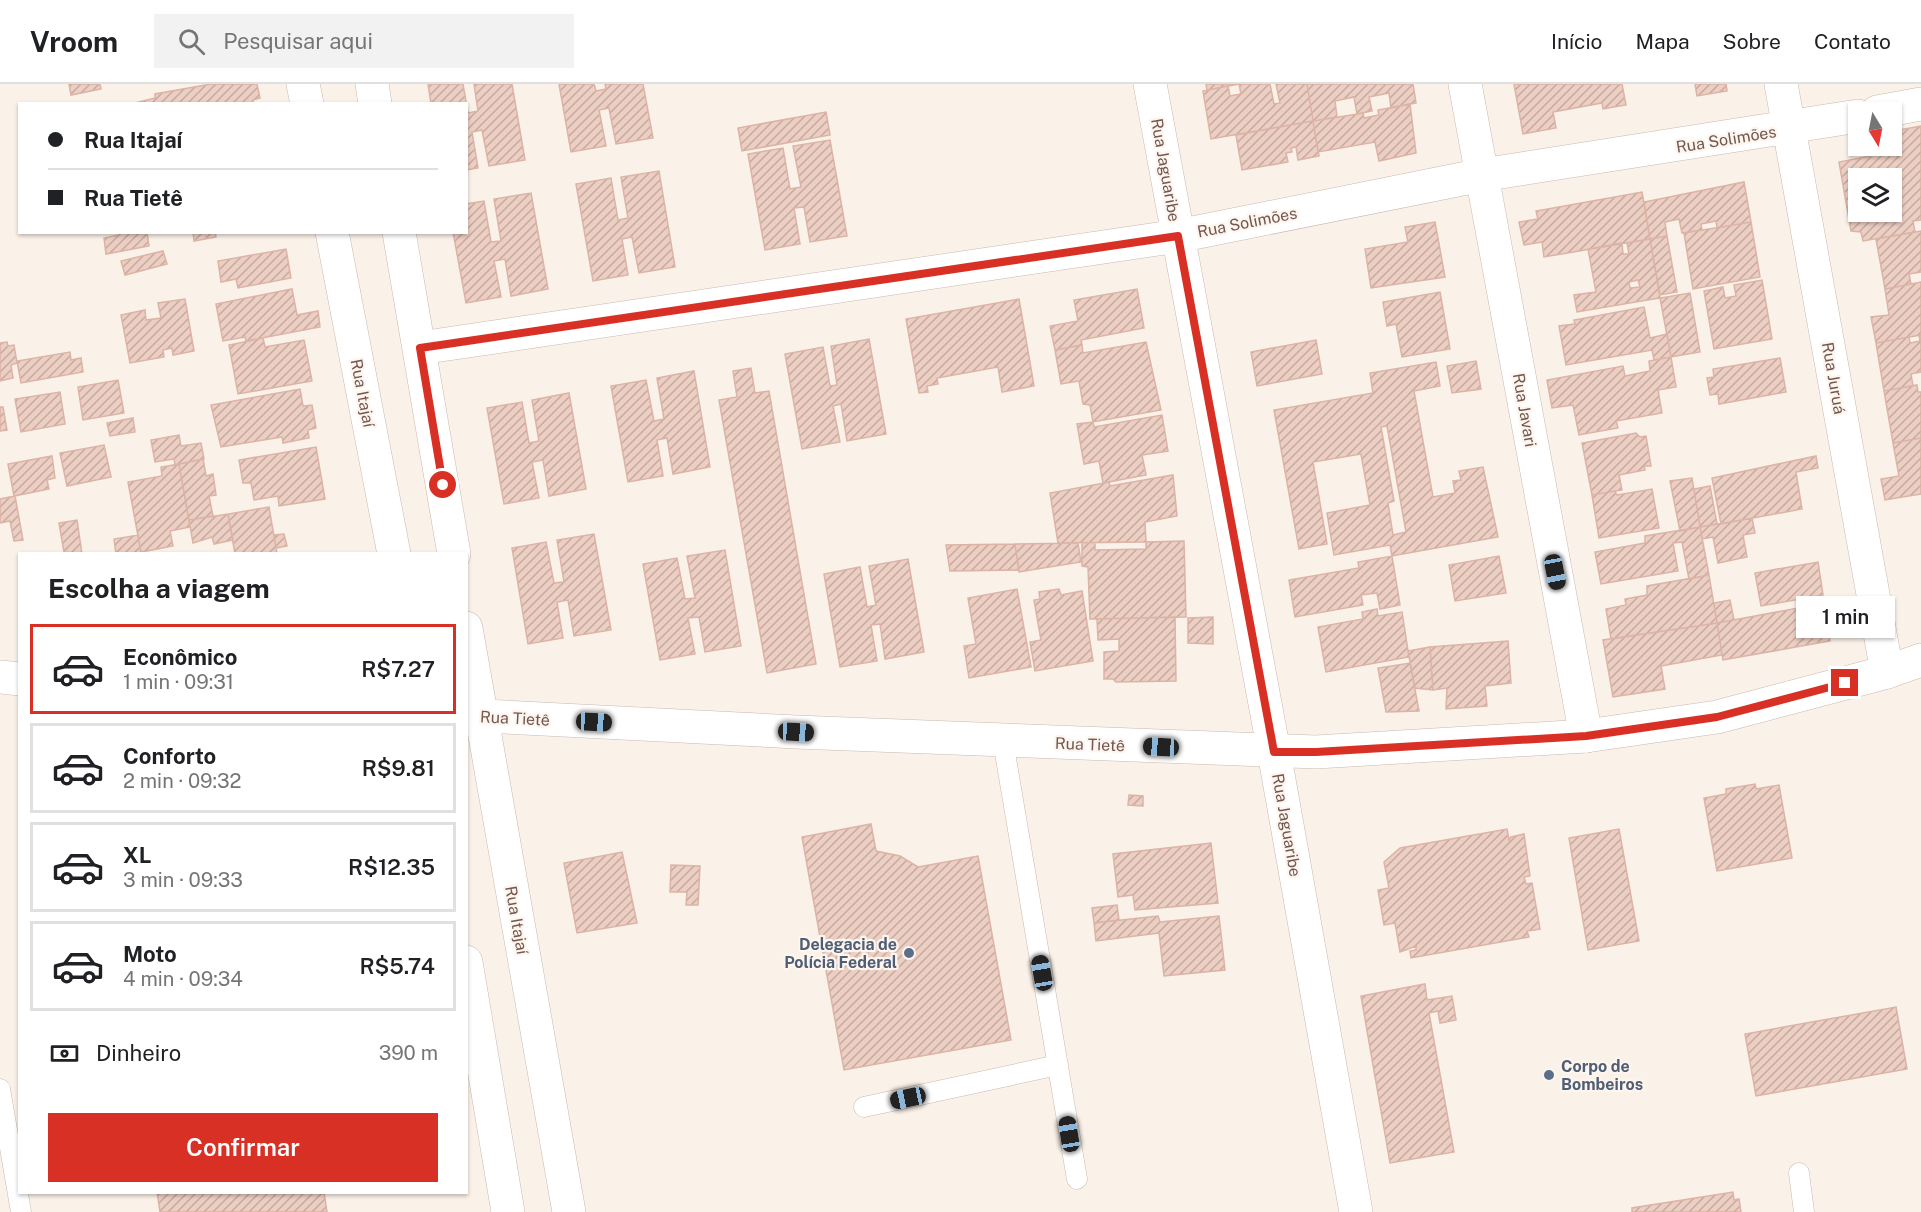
<!DOCTYPE html>
<html lang="pt">
<meta charset="utf-8">
<style>
:root{--surface:#fff;--page:#f2f2f2;--text:#202124;--muted:#757577;--line:#e0e0e0;--accent:#d93025}
body{margin:0;font-family:"Public Sans",sans-serif;background:var(--page);color:var(--text);height:100vh;display:flex;flex-direction:column;font-size:22px;white-space:nowrap}
*{box-sizing:border-box;margin:0}
p{font-size:20px;color:var(--muted)}
.icon{flex:none;width:33px;height:33px;fill:none;stroke:currentColor;stroke-width:2;stroke-linecap:round;stroke-linejoin:round}
.map{position:relative;flex:1;overflow:hidden}
.sheet{position:absolute;left:18px;top:468px;width:450px;height:642px;display:flex;flex-direction:column;background:var(--surface);border-radius:0px;box-shadow:0 2px 4px #0004}
.sheet>*{flex:none}
.hud{position:absolute;left:18px;top:18px;width:450px;height:132px;border-radius:0px;box-shadow:0 2px 4px #0004;display:grid;align-content:center;height:132px;padding:0 30px;background:var(--surface)}
.needle{width:39px;rotate:170deg}
.tools{position:absolute;left:1848px;top:18px;display:grid;gap:12px}
.tools a{display:grid;place-items:center;width:54px;height:54px;border-radius:0px;background:var(--surface);box-shadow:0 2px 4px #0004;font-size:30px}
.end{position:absolute;width:27px;height:27px;margin:-14px;border:8px solid #d93025;background:#fff;box-shadow:0 0 0 3px #fff}
.from{border-radius:50%}
.bubble{position:absolute;height:42px;border-radius:0px;background:var(--surface);box-shadow:0 2px 4px #0004;font-size:20px;font-weight:600;line-height:42px;text-align:center}
.car{position:absolute;width:18px;height:36px;margin:-18px -9px;border-radius:8px;box-shadow:0 0 4px 2px #0007;background:linear-gradient(#222 24%,#8ab4d8 0 40%,#222 0 76%,#8ab4d8 0 86%,#222 0)}
.hud b{display:flex;align-items:center;gap:21px;height:57px;font-size:22px}
.hud b+b{border-top:2px solid var(--line)}
.hud i{width:15px;height:15px;background:var(--text)}
ul{padding:0;list-style:none}
li{display:flex;align-items:center;gap:18px;height:90px;margin:0 12px 9px;padding:0 18px;border:3px solid var(--line);border-radius:0px}
li div{flex:1}
li b{display:block;font-size:22px}
li em{font-style:normal;font-weight:600}
li.active{border-color:var(--accent)}
li>.icon{width:54px;height:54px;stroke-width:1.5}
h2{padding:0 30px;font-size:27px;line-height:72px}
.pay{display:flex;align-items:center;gap:15px;height:66px;padding:0 30px;font-size:22px}
.pay p{margin-inline-start:auto}
.cta{display:flex;gap:12px;margin-top:auto;padding:12px 30px}
.cta a{flex:1;height:69px;border-radius:0px;background:var(--accent);color:#fff;font-size:24px;font-weight:600;line-height:69px;text-align:center}
header{display:flex;align-items:center;gap:36px;box-sizing:border-box;height:84px;padding:0 30px;background:var(--surface);border-bottom:2px solid var(--line)}
header strong{font-size:28px}
nav{display:flex;gap:33px;margin-inline-start:auto;font-size:21px}
.search{width:420px;height:54px;background:var(--page);display:flex;align-items:center;gap:15px;box-sizing:border-box;padding:0 21px;border-radius:0px;color:var(--muted);font-size:22px}
.map>svg:first-child{display:block}
.building{fill:url(#building-hatch);stroke:#ddb3a5;stroke-width:1.5;fill-rule:evenodd}
.lines{fill:none;stroke-linecap:round;stroke-linejoin:round}
.service-casing{stroke:#cbb8af;stroke-width:21}
.minor-casing{stroke:#cbb8af;stroke-width:34}
.tertiary-casing{stroke:#cbb8af;stroke-width:34}
.service{stroke:#fff;stroke-width:20}
.minor{stroke:#fff;stroke-width:33}
.tertiary{stroke:#fff;stroke-width:33}
.route{stroke:#d93025;stroke-width:8}
.service-dot{fill:#5c6f8a;stroke:#fdf5ee;stroke-width:2}
.labels{text-anchor:middle;stroke-width:4.5;stroke-linejoin:round;paint-order:stroke}
.street-label{font-size:16px;fill:#71574f;stroke:#fdf5ee}
.service-label{font-size:16px;font-weight:bold;fill:#4e5e75;stroke:#fdf5ee;text-anchor:end}
</style>
<header>
<strong>Vroom</strong>
<div class="search"><svg class="icon" aria-label="search" viewBox="0 0 24 24"><circle cx="10" cy="10" r="6"/><path d="M15 15l6 6"/></svg>Pesquisar aqui</div>
<nav><a>Início</a><a>Mapa</a><a>Sobre</a><a>Contato</a></nav>
</header>
<div class="map">
<svg width="1921" height="1128" viewBox="0 0 1921 1128">
<defs>
<pattern id="building-hatch" width="6" height="6" patternUnits="userSpaceOnUse" patternTransform="scale(1.5)"><rect width="6" height="6" fill="#eccec3"/><path d="M-1 1l2-2M0 6l6-6M5 7l2-2" fill="none" stroke="#c4aaa1"/></pattern>
</defs>
<rect width="100%" height="100%" fill="#faf1e8"/>
<path class="building" d="M69,0H100L101,5L71,11Z
M211,0H257L260,14L253,16V20H131L155,14V10Z
M428,0H463L468,29L478,27L474,0H512L525,76L489,82L482,46L472,48L478,84L466,86V20H431Z
M559,0H594L596,7L606,5L605,0H643L653,54L616,60L609,24L599,26L606,62L571,68Z
M1206,0H1239L1207,6Z
M1239,0H1270L1274,20L1280,19L1276,0H1307L1313,37L1211,55L1203,7L1228,2L1230,12L1241,10Z
M1307,0H1413L1416,19L1391,24L1389,9L1369,13L1372,27L1357,30L1354,13L1335,17L1337,33L1313,37Z
M1514,0H1622L1626,21L1603,25L1602,19L1553,28L1556,44L1523,50Z
M1695,0H1726L1727,7L1697,12Z
M1410,20L1416,69L1379,77L1375,58L1318,68L1313,37L1363,29L1364,34L1379,31L1378,26Z
M826,28L830,51L742,67L738,44Z
M1313,37L1319,72L1298,76L1296,63L1291,64L1292,68L1286,69L1288,78L1242,86L1236,51Z
M1921,42V136L1913,137L1915,148L1863,157L1861,148L1851,147L1839,78L1897,67L1893,47ZM1858,94H1892V128H1858Z
M830,56L847,152L810,158L804,123L794,124L800,160L765,166L748,70L783,64L790,105L801,103L793,62Z
M659,87L675,183L639,189L632,153L622,155L628,191L593,197L576,100L611,94L618,136L628,134L621,93Z
M1744,98L1751,138L1717,144L1716,137L1701,140L1702,146L1682,149L1679,135L1665,138L1667,152L1650,155L1644,118Z
M1642,108L1650,155L1544,173L1542,158L1524,161L1519,138L1538,135L1536,127Z
M531,109L548,205L511,212L505,175L494,177L501,213L466,219L453,148H466V120L484,117L491,158L501,157L494,115Z
M1435,138L1445,193L1371,204L1365,165L1408,158L1405,143Z
M1751,138L1760,193L1693,205L1684,149Z
M1921,147V188L1909,190L1911,200L1885,205L1876,155Z
M119,148H147L149,162L106,170L104,154L119,151Z
M193,148H215L216,153L194,157Z
M1667,152L1677,208L1660,211L1650,155Z
M1650,155L1660,214L1577,228L1574,211L1596,208L1588,165L1622,159L1623,170H1629L1627,159Z
M286,165L291,194L238,204L236,195L221,198L218,177Z
M163,167L167,180L125,191L121,177Z
M1638,196L1640,203L1630,204L1629,198Z
M1762,196L1772,255L1714,265L1704,207L1723,203L1725,214L1736,212L1734,201Z
M1921,198V251L1876,259L1871,233L1889,231L1885,205Z
M292,205L297,231L318,227L320,243L246,257L245,253L223,257L216,220Z
M1137,205L1144,244L1081,256L1082,261L1055,266L1050,242L1078,237L1074,216Z
M1440,208L1450,265L1402,273L1396,240L1387,242L1383,218Z
M1690,209L1700,268L1671,273L1660,214Z
M185,215L194,267L173,271L172,264L163,266L164,273L130,279L121,231L145,226L146,236L161,234L158,219Z
M1019,215L1034,302L1002,308L998,283L937,294L938,300L927,302L928,308L919,309L906,235Z
M1644,223L1650,254L1667,250L1671,273L1654,276L1652,266L1566,281L1559,242L1575,240L1574,236Z
M1919,251H1921V288L1911,290L1913,302L1884,307L1876,259L1909,253L1910,259L1920,257Z
M263,254L265,263L304,256L312,297L238,310L229,261Z
M869,255L886,350L847,357L841,320L833,322L840,358L802,365L785,270L823,263L830,302L837,301L831,262Z
M1316,256L1322,290L1257,302L1251,268Z
M7,258L8,262L14,261L17,279L11,281L13,294L0,297V259Z
M1146,258L1161,326L1093,338L1090,321L1083,320L1079,297L1061,300L1055,266L1082,261L1083,269Z
M70,268L71,276L81,274L83,288L21,299L17,277Z
M1671,273L1676,303L1658,306L1662,329L1616,337L1618,344L1579,351L1573,321L1552,324L1547,296L1623,282L1625,292L1650,287L1649,277Z
M1780,274L1786,308L1719,320L1718,310L1710,311L1707,294L1714,293L1713,285Z
M1476,277L1481,305L1452,309L1447,282Z
M1436,278L1440,302L1414,307L1433,413L1455,409L1453,397L1461,396L1459,387L1483,383L1498,453L1392,472L1390,461L1334,471L1327,429L1370,421L1361,370L1313,378L1327,460L1299,465L1274,326L1373,309L1370,289Z
M751,284L755,309L769,307L816,580L767,589L719,316L737,313L733,287Z
M694,287L710,383L673,390L667,354L657,356L663,392L628,398L611,302L646,296L654,337L664,335L657,294Z
M118,296L124,329L83,336L78,303Z
M1917,301L1918,308H1921V354L1893,359L1884,307Z
M300,305L303,322L312,321L316,344L308,346L309,354L283,359L282,353L221,363L211,321Z
M60,308L65,340L21,348L15,315Z
M569,309L586,405L549,412L543,376L532,378L539,414L504,420L487,324L522,318L529,359L539,357L532,316Z
M0,323H3L7,346L0,347Z
M1162,331L1168,367L1142,371L1146,391L1103,399L1099,377L1084,380L1077,340L1093,338L1094,343Z
M133,334L135,348L110,352L107,339Z
M1387,342L1406,448L1393,451L1388,419L1394,417L1381,343Z
M1636,349L1640,353L1646,352L1651,382H1644L1645,386L1619,391L1622,406L1592,411L1582,359Z
M179,351L181,362L201,359L204,375L175,381L174,375L155,378L151,356Z
M1921,354V410L1885,416L1881,395L1899,392L1893,359Z
M104,361L111,393L67,402L60,369Z
M316,363L325,415L279,422L278,412L254,416L251,399H243L239,376Z
M52,372L55,394L47,396L49,405L14,412L8,380Z
M1816,372L1818,384L1796,388L1802,425L1721,440L1712,394Z
M203,375L206,392L213,390L216,411L209,412L213,432L189,436L179,380Z
M179,380L190,443L170,447L173,462L141,468L128,398L162,392L161,383Z
M1173,391L1177,432L1145,438L1146,458L1058,459L1050,409L1109,398L1110,402Z
M1692,394L1700,443L1680,447L1670,397Z
M1710,402L1717,440L1700,443L1694,405Z
M1652,405L1659,444L1599,454L1592,411L1615,407L1617,411Z
M15,412L23,456L14,457L10,437L0,439V415Z
M269,423L277,470H235L228,430Z
M228,430L233,456L214,460L212,453L193,459L189,436Z
M1752,434L1755,449L1743,451L1747,473L1718,479L1713,453L1702,455L1700,443Z
M77,436L82,470L64,468L59,439Z
M1700,443L1709,491L1689,495L1682,458L1673,459L1678,487L1601,500L1595,468L1645,459V452Z
M284,450L287,462L276,464L274,451Z
M594,450L611,546L574,552L568,516L557,518L563,554L528,560L512,464L546,458L554,499L564,498L557,456Z
M138,451L141,470H116L114,455Z
M1184,457L1186,533L1090,535L1088,483L1082,482V459H1095V466L1146,465V458Z
M1078,459L1081,478L1019,488L1015,460Z
M1015,460L1019,486L950,487L946,461Z
M725,466L741,562L705,568L699,533L688,534L695,570L660,576L643,480L677,474L685,515L695,514L687,472Z
M1392,472L1400,521L1380,525L1377,509L1361,511L1363,521L1295,533L1289,496L1359,484L1358,478Z
M1499,472L1506,509L1455,517L1449,481Z
M908,475L924,568L885,575L880,540L871,541L877,577L840,583L824,490L860,483L867,523L876,521L869,482Z
M1818,478L1823,511L1761,522L1755,489Z
M1709,491L1717,539L1611,555L1606,525L1626,521L1625,515L1647,511V502Z
M1017,505L1031,583L969,594L964,562L976,560L968,514Z
M1059,505L1061,511L1082,507L1093,577L1035,587L1030,558L1041,556L1034,516L1040,515L1039,508Z
M1730,516L1734,536L1717,539L1714,519Z
M1820,520L1824,524L1843,521L1845,534L1827,537L1830,557L1723,576L1717,539Z
M1377,525L1378,532L1402,528L1409,573L1326,588L1318,543L1363,535L1362,528Z
M1175,533L1176,597L1116,598L1113,595H1104V568L1119,567V555L1098,556L1097,535Z
M1213,533V560L1188,559V534Z
M1717,539L1722,571L1661,582L1665,605L1613,613L1603,556Z
M1508,557L1511,599L1485,602L1487,622L1446,625L1447,604L1433,606L1430,563Z
M1430,563L1433,606L1415,604L1408,567Z
M1410,579L1419,627L1386,628L1378,584Z
M1755,700L1756,705L1779,701L1792,774L1717,787L1704,714L1726,710V705Z
M1129,711L1143,712V722L1128,721Z
M871,740L876,767L900,772L918,783L978,772L1011,956L844,986L802,753Z
M1507,745L1509,756L1511,753L1524,750L1530,792L1524,793L1526,800L1532,799L1540,845L1527,847L1529,853L1411,874L1410,867L1416,866V862L1400,868L1395,839L1384,841L1378,806L1389,804L1384,778L1400,764Z
M1619,745L1639,857L1588,866L1569,754Z
M1211,759L1218,819L1135,826L1133,811L1118,813L1113,770Z
M622,768L637,839L577,849L564,779Z
M671,781L700,782L698,821H686L687,808H670Z
M1117,821L1119,836L1094,839L1092,824Z
M1158,832L1160,838L1219,832L1225,886L1164,892L1159,849L1096,857L1094,839Z
M1425,900L1427,916L1452,912L1456,936L1440,939L1438,927L1429,929L1454,1068L1390,1079L1361,912Z
M1896,923L1907,985L1756,1012L1745,950Z
M157,1108H324L327,1128H160Z
M1733,1108L1734,1116L1739,1115L1741,1128H1632V1124Z"/>
<g class="lines">
<g class="service-casing">
<path id="service" d="M1003,657L1077,1095
M0,1005L21,1128
M864,1023L1058,981
M1799,1089L1804,1128"/>
</g>
<g class="minor-casing">
<path id="minor" d="M1150,0L1274,668L1356,1128
M1465,0L1586,652
M1781,0L1887,588
M1877,28L1921,20
M420,264L1178,152L1482,91L1858,32"/>
</g>
<g class="tertiary-casing">
<path id="tertiary" d="M303,0L307,20
M372,0L375,20
M332,148L394,470
M399,148L454,470
M466,544L569,1128
M0,593L20,595
M466,631L796,648L1316,668L1586,652L1717,633L1887,588L1921,576
M466,878L508,1128"/>
</g>
<use href="#service" class="service"/>
<use href="#minor" class="minor"/>
<use href="#tertiary" class="tertiary"/>
</g>
<g class="lines">
<path class="route" d="M443,401L420,264L1178,152L1274,668H1316L1586,652L1717,633L1845,599"/>
</g>
<g class="service-dot">
<circle cx="909" cy="869" r="6"/>
<circle cx="1549" cy="991" r="6"/>
</g>
<g class="labels">
<g class="street-label">
<text transform="translate(1726 55) rotate(-9)" y="6">Rua Solimões</text>
<text transform="translate(1166 86) rotate(80)" y="6">Rua Jaguaribe</text>
<text transform="translate(1247 138) rotate(-11)" y="6">Rua Solimões</text>
<text transform="translate(1834 294) rotate(80)" y="6">Rua Juruá</text>
<text transform="translate(363 309) rotate(79)" y="6">Rua Itajaí</text>
<text transform="translate(1525 326) rotate(80)" y="6">Rua Javari</text>
<text transform="translate(515 634) rotate(3)" y="6">Rua Tietê</text>
<text transform="translate(1090 660) rotate(2)" y="6">Rua Tietê</text>
<text transform="translate(1287 741) rotate(80)" y="6">Rua Jaguaribe</text>
<text transform="translate(517 836) rotate(80)" y="6">Rua Itajaí</text>
</g>
<g class="service-label">
<text x="897" y="866">Delegacia de<tspan x="897" dy="18">Polícia Federal</tspan></text>
<text x="1561" y="988" text-anchor="start">Corpo de<tspan x="1561" dy="18">Bombeiros</tspan></text>
</g>
</g>
</svg>
<div class="tools">
<a><svg class="needle" viewBox="-14 -14 28 28"><path d="M0-13l5 13h-10z" fill="#e53935"/><path d="M0 13l5-13h-10z" fill="#757577"/></svg></a>
<a><svg class="icon" aria-label="layers" viewBox="0 0 24 24"><path d="M12 4l9 5-9 5-9-5zM3 14l9 5 9-5"/></svg></a>
</div>
<i class="end from" style="left:443px;top:401px"></i>
<i class="end" style="left:1845px;top:599px"></i>
<div class="bubble" style="left:1796px;top:512px;width:99px">1 min</div>
<i class="car" style="left:1555px;top:488px;rotate:169deg"></i>
<i class="car" style="left:594px;top:638px;rotate:93deg"></i>
<i class="car" style="left:796px;top:648px;rotate:93deg"></i>
<i class="car" style="left:1161px;top:663px;rotate:273deg"></i>
<i class="car" style="left:1042px;top:889px;rotate:350deg"></i>
<i class="car" style="left:908px;top:1014px;rotate:258deg"></i>
<i class="car" style="left:1069px;top:1050px;rotate:351deg"></i>
<div class="hud">
<b><i class="from"></i>Rua Itajaí</b>
<b><i></i>Rua Tietê</b>
</div>
<section class="sheet">
<h2>Escolha a viagem</h2>
<ul>
<li class="active"><svg class="icon" aria-label="car" viewBox="0 0 24 24"><path d="M5 17H2v-5l4-1 3-4h7l3 4 3 1v5h-3M9 17h6M6 11h13"/><circle cx="7" cy="17" r="2"/><circle cx="17" cy="17" r="2"/></svg><div><b>Econômico</b><p>1 min · 09:31</p></div><em>R$7.27</em></li>
<li><svg class="icon" aria-label="car" viewBox="0 0 24 24"><path d="M5 17H2v-5l4-1 3-4h7l3 4 3 1v5h-3M9 17h6M6 11h13"/><circle cx="7" cy="17" r="2"/><circle cx="17" cy="17" r="2"/></svg><div><b>Conforto</b><p>2 min · 09:32</p></div><em>R$9.81</em></li>
<li><svg class="icon" aria-label="car" viewBox="0 0 24 24"><path d="M5 17H2v-5l4-1 3-4h7l3 4 3 1v5h-3M9 17h6M6 11h13"/><circle cx="7" cy="17" r="2"/><circle cx="17" cy="17" r="2"/></svg><div><b>XL</b><p>3 min · 09:33</p></div><em>R$12.35</em></li>
<li><svg class="icon" aria-label="car" viewBox="0 0 24 24"><path d="M5 17H2v-5l4-1 3-4h7l3 4 3 1v5h-3M9 17h6M6 11h13"/><circle cx="7" cy="17" r="2"/><circle cx="17" cy="17" r="2"/></svg><div><b>Moto</b><p>4 min · 09:34</p></div><em>R$5.74</em></li>
</ul>
<div class="pay"><svg class="icon" aria-label="cash" viewBox="0 0 24 24"><path d="M3 7h18v10H3z"/><circle cx="12" cy="12" r="2"/></svg>Dinheiro<p>390 m</p></div>
<div class="cta"><a>Confirmar</a></div>
</section>
</div>
